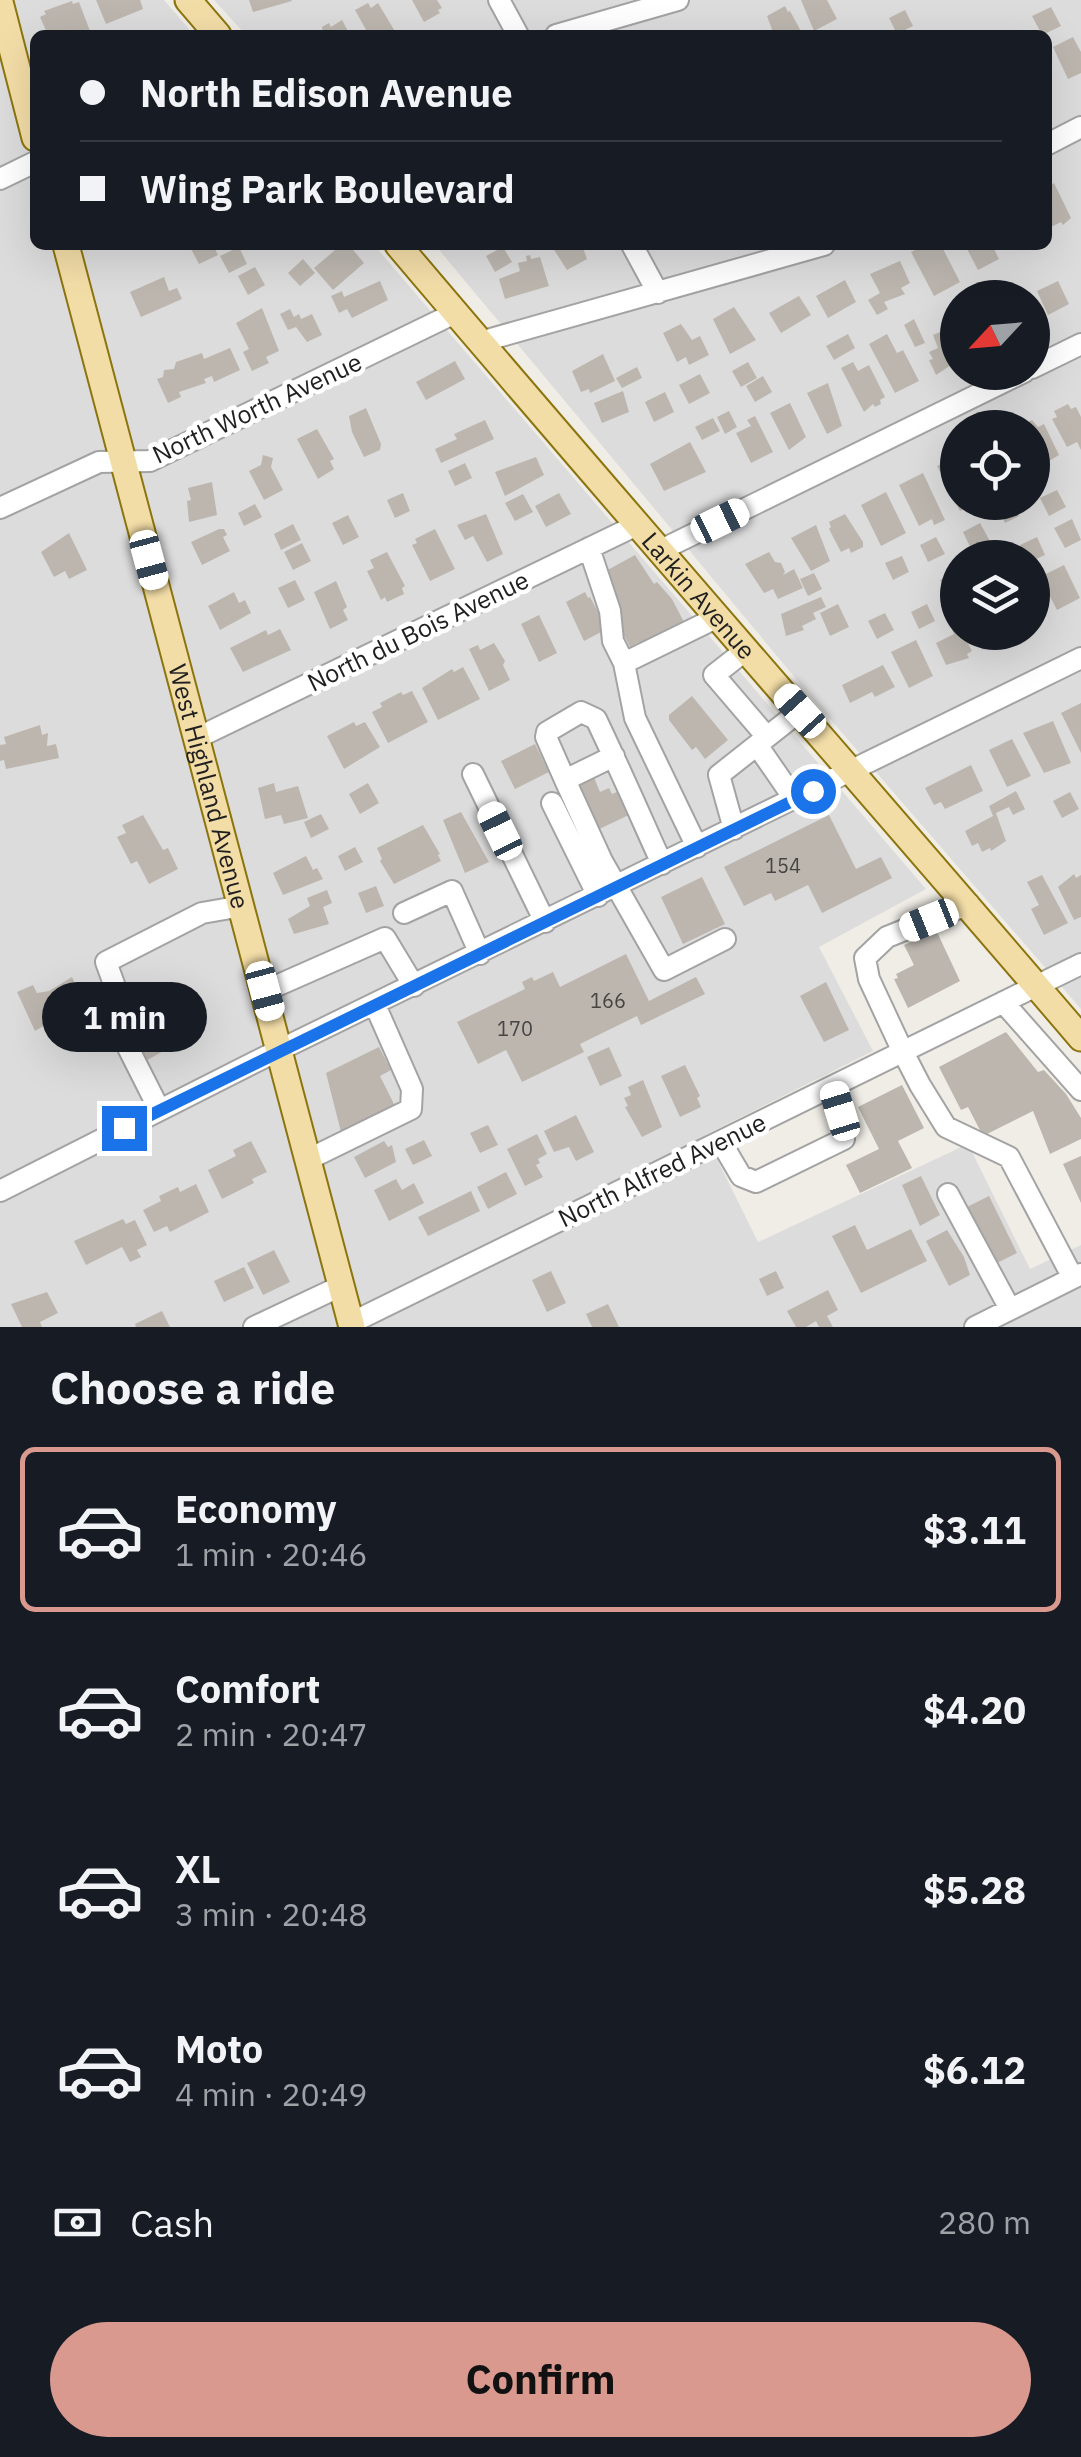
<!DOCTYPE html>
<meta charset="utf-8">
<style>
:root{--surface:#171b24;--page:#20242c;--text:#f1f3f6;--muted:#9ea1a6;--line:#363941;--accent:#d9998f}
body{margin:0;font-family:"IBM Plex Sans",sans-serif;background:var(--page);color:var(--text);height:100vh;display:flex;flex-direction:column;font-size:38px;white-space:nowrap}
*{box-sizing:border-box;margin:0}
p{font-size:32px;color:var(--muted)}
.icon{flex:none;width:55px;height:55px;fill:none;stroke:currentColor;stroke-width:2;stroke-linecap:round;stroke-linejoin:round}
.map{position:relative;height:1327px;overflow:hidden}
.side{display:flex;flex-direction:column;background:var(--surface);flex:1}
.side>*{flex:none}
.guide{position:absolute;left:30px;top:30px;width:1022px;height:220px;border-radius:15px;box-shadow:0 10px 40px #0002;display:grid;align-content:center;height:220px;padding:0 50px;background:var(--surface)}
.needle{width:65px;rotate:244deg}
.fabs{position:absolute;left:940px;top:280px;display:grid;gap:20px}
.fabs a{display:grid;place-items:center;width:110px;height:110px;border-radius:50%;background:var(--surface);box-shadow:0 10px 40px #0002;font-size:50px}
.end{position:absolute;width:45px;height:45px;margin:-22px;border:12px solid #1a73e8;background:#fff;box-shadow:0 0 0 5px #fff}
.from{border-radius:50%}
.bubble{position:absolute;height:70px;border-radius:35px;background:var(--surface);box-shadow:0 10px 40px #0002;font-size:32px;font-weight:700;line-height:70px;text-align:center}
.car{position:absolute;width:30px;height:60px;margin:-30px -15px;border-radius:12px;box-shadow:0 0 8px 2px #0007;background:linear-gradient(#fff 24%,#345 0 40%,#fff 0 76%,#345 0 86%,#fff 0)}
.guide b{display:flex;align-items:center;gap:35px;height:95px;font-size:38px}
.guide b+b{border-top:2px solid var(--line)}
.guide i{width:25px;height:25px;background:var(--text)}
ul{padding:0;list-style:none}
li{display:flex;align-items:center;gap:30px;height:165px;margin:0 20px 15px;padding:0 30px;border:5px solid transparent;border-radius:15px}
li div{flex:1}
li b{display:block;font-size:38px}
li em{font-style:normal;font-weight:700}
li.on{border-color:var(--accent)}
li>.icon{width:90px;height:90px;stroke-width:1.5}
h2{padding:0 50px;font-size:45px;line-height:120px}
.pay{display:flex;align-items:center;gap:25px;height:110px;padding:0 50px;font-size:38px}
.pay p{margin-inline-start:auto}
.button{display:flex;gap:20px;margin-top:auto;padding:20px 50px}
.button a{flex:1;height:115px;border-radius:60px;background:var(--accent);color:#111;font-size:40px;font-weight:700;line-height:115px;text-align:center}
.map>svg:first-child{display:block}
.residential{fill:#dddcdc;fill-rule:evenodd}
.building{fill:#bcb6af}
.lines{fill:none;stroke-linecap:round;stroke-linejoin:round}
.minor-casing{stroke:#a3a3a3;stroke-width:24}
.major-casing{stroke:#8c750e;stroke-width:29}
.minor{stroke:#fff;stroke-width:20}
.major{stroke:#f3dda7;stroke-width:25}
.route{stroke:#1a73e8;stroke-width:12}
.labels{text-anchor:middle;stroke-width:9;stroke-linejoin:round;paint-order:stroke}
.number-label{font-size:20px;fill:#464543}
.street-label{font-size:25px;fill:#1f1f1f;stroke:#fff}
</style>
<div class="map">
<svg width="1081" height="1327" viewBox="0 0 1081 1327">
<rect width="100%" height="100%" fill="#efede6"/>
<path class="residential" d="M0,0H164L194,35H35V245H374L926,889L819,947L873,1051L705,1135L758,1242L968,1144L1030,1269L1081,1245V1327H0Z
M214,0H1081V1009L812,698L435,245H1048V35H246ZM958,298H1032V372H958ZM958,428H1032V502H958ZM958,558H1032V632H958Z"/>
<path class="building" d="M96,0H140L143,9L106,24Z
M249,0H291L292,1L253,12Z
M412,0H437L442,8L438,10L440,13L424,22Z
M801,0H827L837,19L814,31Z
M72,1L73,4L79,2L90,31L80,35H48L40,17L46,14L44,11Z
M368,3L371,8L378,3L396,33L369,35L355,10Z
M785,6L788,12L790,11L803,35H774L767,16Z
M1051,7L1061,26L1042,35L1032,16Z
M905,10L913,26L897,34L889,18Z
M342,20L350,35H323L322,27L329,23L331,27Z
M1073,37L1081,52V73L1068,79L1053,47Z
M1054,183L1071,218L1063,225L1061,222L1049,228L1048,187Z
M189,245H213L218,255L199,264Z
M341,245H349L364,263L333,290L314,268Z
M551,245H582L587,259L567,270Z
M925,245H941L960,282L934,296L911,252Z
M965,245H992L999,259L978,270Z
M239,247L247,264L229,273L220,256Z
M503,247L512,262L495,272L486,256Z
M530,255L531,259L540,257L549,286L505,299L499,279L520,271L518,263L527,261L526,256Z
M303,259L315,273L300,286L288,273Z
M900,261L910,283L901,288L905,294L884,302L888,309L877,315L868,300L880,293L870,274Z
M255,267L265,285L248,295L238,276Z
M164,277L169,291L177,288L182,299L141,317L130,292Z
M845,280L856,302L828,318L816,296Z
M380,281L388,300L352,318L347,309L339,313L331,296L342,291L344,297Z
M1058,281L1069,304L1048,315L1037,291Z
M799,296L811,315L781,333L769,313Z
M734,307L756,340L730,354L713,319Z
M262,308L279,351L266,357L269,363L252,371L243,352L249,349L236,323Z
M290,309L294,317L299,314L301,319L312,314L322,335L307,342L296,327L288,330L280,314Z
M914,319L925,343L915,347L904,325Z
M681,324L692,340L700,336L709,355L689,365L686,357L677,362L663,333Z
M942,331L958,357V365H951L936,375L929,360L933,359L929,352L938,348L933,335Z
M848,334L855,348L834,360L826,346Z
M887,334L897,353L903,350L919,381L895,393L869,344Z
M230,348L240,370L214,382L212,376L204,379L206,383L179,392L181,397L168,403L157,379L163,377L164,370L174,369L176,362L202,353L204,359Z
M603,354L615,381L590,393L589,389L581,392L572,371Z
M455,361L465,379L426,400L416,382Z
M748,362L757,378L741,387L732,371Z
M853,362L858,371L869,365L885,397L880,400L881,404L875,407L873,404L864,412L841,368Z
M637,367L642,378L622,388L616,378Z
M700,374L710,393L689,404L679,385Z
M763,376L772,392L755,402L746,386Z
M828,383L842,426L827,434L807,393Z
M623,391L629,412L602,423L594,403Z
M665,392L674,412L654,422L645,402Z
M790,403L806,437L789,450L770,413Z
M1068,404L1071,409L1076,407L1081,417V450L1077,442L1067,447L1052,419L1057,417L1054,411Z
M366,408L381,444L380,450L364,457L352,432L349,416Z
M729,411L737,427L725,434L717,417Z
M755,416L773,452L751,463L736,433L751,426L747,420Z
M713,418L720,431L702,440L695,427Z
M485,420L494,439L441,463L435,449L457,439L454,434Z
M1032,420L1038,427L1044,424L1059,455L1032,471V428H1017Z
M317,429L334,459L330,461L334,469L318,479L297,439Z
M690,442L706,472L664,491L650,464Z
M263,455L273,458L271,467L283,490L264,500L249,471L261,465Z
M958,455V502H977L960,511L937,466Z
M536,457L544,475L505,496L495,472Z
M465,463L472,478L455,486L448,471Z
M923,473L945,520L934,525L932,519L919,526L899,485Z
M212,482L217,515L189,522L187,501L191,500L188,488Z
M1057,490L1066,507L1049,516L1040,498Z
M886,492L906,533L881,546L861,505Z
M403,493L410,511L395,518L387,500Z
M559,493L571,514L546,527L535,506Z
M523,494L533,512L515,521L505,503Z
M1005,502H1013L1019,516L1005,523L997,506Z
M255,504L262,517L244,526L238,513Z
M486,514L503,554L487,562L473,536L465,540L457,525Z
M845,514L863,542V547L851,553L849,548L841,552L829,529L831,527L829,522Z
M348,515L359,537L343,545L332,523Z
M1072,519L1081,540L1065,548L1054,528Z
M980,523L991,543L973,553L963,532Z
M293,524L301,540L281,550L274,534Z
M816,525L830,561L811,571L791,538Z
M219,529H224L227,535L223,537L230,551L202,565L191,542Z
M435,529L455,569L430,581L412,545L417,543L415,539Z
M69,533L87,570L69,579L65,571L54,577L41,552Z
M936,537L945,554L928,562L920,545Z
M1037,537L1045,555L1032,561V558H1026L1020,545Z
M302,543L311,561L293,570L284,552Z
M387,552L405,586L402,588L404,594L387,602L385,597L381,600L367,571L374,568L370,560Z
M769,552L775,562L781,563L785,572L783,575L794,569L803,588L778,599L773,589L764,593L745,564Z
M635,555L654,584L657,582L672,599L684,622L641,645L639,642L630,647L618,623L622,621L602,573Z
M902,556L909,572L893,580L885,563Z
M1064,565L1080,598L1057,610L1040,577Z
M958,572V593L949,597L940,580Z
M814,573L822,589L808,596L800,579Z
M295,580L305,600L288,608L278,588Z
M336,581L347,607L343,610L348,620L330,629L314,592Z
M1032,586L1047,614L1039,619L1041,624L1032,628Z
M234,592L239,603L245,600L251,613L220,630L208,606Z
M585,592L588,598L590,597L607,629L584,641L566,602Z
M821,597L826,607L813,613L816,619L802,626L804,630L786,636L781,614Z
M838,604L849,627L830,636L820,613Z
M927,604L935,621L919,629L911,612Z
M885,613L894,630L877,639L868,621Z
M539,615L557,653L539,662L521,624Z
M958,627V632H962L972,651L967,654L969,658L946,665L936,643L954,634L952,630Z
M280,629L291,650L243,672L230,648L266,630L268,635Z
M974,632H1003L1006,639L982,650Z
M916,640L933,676L909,688L891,652Z
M494,643L505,661L503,665L510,680L489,691L469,649L478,645L480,650Z
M883,665L895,687L875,697L872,692L850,703L842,685Z
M463,667L480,699L438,720L422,688L452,669L454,672Z
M412,691L428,722L388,743L372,712L382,707L380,703L401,692L403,695Z
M692,696L728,740L705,759L696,747L692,750L669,720V715Z
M1081,703V753L1061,713Z
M1053,721L1071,763L1044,773L1023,733Z
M354,722L356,726L365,722L380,747L344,769L327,736Z
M40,725L42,735L48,733L47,746L56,744L59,758L6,769L4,760L0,761V745L6,744L4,737Z
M1012,739L1031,776L1007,787L989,750Z
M535,744L549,772L515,789L501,761Z
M971,765L983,791L945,809L941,802L934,805L925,788Z
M593,775L600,792L609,788L612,794L622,790L633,813L593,832L571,786Z
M274,783L276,792L298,786L308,818L284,824L281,815L265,819L258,788Z
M368,783L379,803L360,814L349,794Z
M1016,791L1025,809L1013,815L1009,807L996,813L1006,841L991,851L990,848L982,852L978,843L972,846L965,831L993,816L989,806Z
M1070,792L1079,809L1062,818L1053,801Z
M461,812L489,862L465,873L443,820Z
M321,814L329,829L311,838L304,822Z
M143,815L163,850L168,848L178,869L149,884L137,861L131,864L117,837L126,833L122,825Z
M829,815L856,869L881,857L892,878L822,913L808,885L775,901L771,893L744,906L724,867Z
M423,825L440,854L438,855L441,861L394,884L380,861L382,859L377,848Z
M355,847L363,862L345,871L338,856Z
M306,856L313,870L317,868L323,879L283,895L273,873Z
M1074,874L1076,878L1081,875V917L1074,920L1058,887Z
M1042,875L1068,923L1044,935L1031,909L1039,905L1027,882Z
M702,877L725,924L683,944L661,897Z
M376,886L384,906L366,913L358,893Z
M327,890L332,903L323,907L329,924L294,934L288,919L310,906L307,898Z
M936,930L960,981L908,1008L894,979L898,978L896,974L914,965L904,945Z
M626,954L649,1001L696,977L705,994L641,1025L637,1016L580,1044L584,1052L522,1082L506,1050L478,1064L457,1022L525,989L522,982L532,977L534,981L553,972L560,987Z
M72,977L84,1002L35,1031L17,992L33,985L37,993L49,991Z
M826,982L849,1030L824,1042L800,996Z
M183,997L199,1031L142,1063L124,1027L137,1021L136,1018Z
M1006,1032L1038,1072L1044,1070L1066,1094L1081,1118V1139L1050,1154L1033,1111L983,1136L968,1107L961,1110L939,1067Z
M379,1047L391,1070L380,1076L397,1110L342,1136L326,1073Z
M609,1047L622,1076L600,1086L587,1057Z
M685,1065L700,1096L697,1098L701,1107L680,1117L661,1076Z
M643,1080L662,1127L642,1137L625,1107L628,1106L624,1098L631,1095L628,1087Z
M902,1085L924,1128L898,1141L912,1168L860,1193L846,1165L879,1149L858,1107Z
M576,1115L594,1152L576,1161L569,1147L554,1152L544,1131Z
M488,1125L498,1145L480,1153L470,1133Z
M537,1134L547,1154L538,1159L540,1163L536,1165L543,1177L525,1186L507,1149Z
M424,1140L432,1156L413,1165L405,1149Z
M251,1141L267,1172L252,1179L254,1183L222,1199L208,1170L236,1156L233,1150Z
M384,1141L388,1147L392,1145L396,1162L365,1178L354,1157Z
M1081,1156V1203L1063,1164Z
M506,1172L517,1194L488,1209L477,1187Z
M921,1176L940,1215L920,1226L902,1185Z
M396,1179L402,1190L414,1183L424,1203L389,1221L374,1190Z
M196,1184L209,1212L170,1232L167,1226L154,1232L143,1210L161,1201L159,1196L178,1187L180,1192Z
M471,1191L480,1211L428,1236L418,1217Z
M989,1196L1017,1253L995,1264L967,1207Z
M123,1219L126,1224L135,1220L147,1245L137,1250L141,1257L130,1262L122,1247L86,1265L74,1241Z
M855,1225L867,1250L911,1229L927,1261L861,1293L832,1236Z
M947,1230L964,1257L970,1275L949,1286L926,1241Z
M274,1250L290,1282L263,1295L247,1263Z
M244,1267L254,1288L224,1302L214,1281Z
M551,1271L566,1303L547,1312L532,1280Z
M776,1271L784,1288L767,1296L759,1279Z
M828,1290L838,1310L827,1316L833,1327H819L816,1321L806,1327H796L787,1311Z
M47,1292L58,1313L40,1322L42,1327H22L11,1304Z
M608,1304L619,1327H592L586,1314Z
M162,1311L170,1327H136L135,1324Z"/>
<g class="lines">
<g class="minor-casing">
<path id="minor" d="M499,0L518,35
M556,35L678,0
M1048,144L1081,127
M0,179L35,162
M632,245L658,293
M480,342L824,245
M1032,368L1081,344
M0,508L99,462L150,461L455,313
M589,548L610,611L613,641L624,663L635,718L697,847
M661,550L1024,372
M746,650L714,675L767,737
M624,663L718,617
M197,738L639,524
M757,745L795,800
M614,756L565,780L546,737L547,732L581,712L596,719C619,767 640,815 662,864
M473,774L545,922
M565,780L602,861L664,970L725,939
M552,803L598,896
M734,829L719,775L800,711
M969,904L887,937L865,958L869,979L903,1052L920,1085L946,1127L1009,1157L1073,1278
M404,913L452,891L480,954
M265,991L385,938L414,986
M1003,1002L1081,1090
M159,1109L111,1014L122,1006L106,962L202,913L242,906
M721,1142L741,1176L756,1182L844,1139L833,1086
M309,1159L411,1109L412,1089L375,1005
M0,1191L257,1061L1081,658
M948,1194L1010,1309
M351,1323L1081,964
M254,1327L341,1286
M975,1327L1081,1274"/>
</g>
<g class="major-casing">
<g id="major">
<path d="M188,0L218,35"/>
<path d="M0,2L35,138"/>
<path id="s1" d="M66,245L352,1327"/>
<path id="s2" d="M398,245C623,511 854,773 1081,1038"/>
</g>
</g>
<use href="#minor" class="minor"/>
<use href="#major" class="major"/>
</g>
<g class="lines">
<path class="route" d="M124,1128L813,791"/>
</g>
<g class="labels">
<g class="number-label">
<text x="783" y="873">154</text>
<text x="608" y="1008">166</text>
<text x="515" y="1036">170</text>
</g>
<g class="street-label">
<text transform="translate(257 408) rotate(-25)" y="9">North Worth Avenue</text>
<text dy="9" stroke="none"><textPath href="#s2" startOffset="462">Larkin Avenue</textPath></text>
<text transform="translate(418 631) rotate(-26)" y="9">North du Bois Avenue</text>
<text dy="9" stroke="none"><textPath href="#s1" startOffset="560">West Highland Avenue</textPath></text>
<text transform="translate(662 1170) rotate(-26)" y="9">North Alfred Avenue</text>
</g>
</g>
</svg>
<div class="fabs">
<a><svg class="needle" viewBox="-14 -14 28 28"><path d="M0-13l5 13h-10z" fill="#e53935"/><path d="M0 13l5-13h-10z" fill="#9ea1a6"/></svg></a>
<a><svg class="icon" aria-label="locate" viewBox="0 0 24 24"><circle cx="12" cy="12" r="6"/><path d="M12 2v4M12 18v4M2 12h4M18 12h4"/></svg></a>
<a><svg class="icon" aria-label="layers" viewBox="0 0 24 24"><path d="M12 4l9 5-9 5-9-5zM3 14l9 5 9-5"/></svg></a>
</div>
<i class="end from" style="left:813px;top:791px"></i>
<i class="end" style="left:124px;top:1128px"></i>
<div class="bubble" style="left:42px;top:982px;width:165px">1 min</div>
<i class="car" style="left:720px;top:521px;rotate:64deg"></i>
<i class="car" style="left:149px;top:560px;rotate:165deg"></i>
<i class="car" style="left:800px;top:711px;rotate:318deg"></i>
<i class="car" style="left:500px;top:831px;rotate:334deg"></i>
<i class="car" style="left:929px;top:920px;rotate:248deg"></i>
<i class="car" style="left:265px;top:991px;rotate:165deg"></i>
<i class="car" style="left:840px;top:1111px;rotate:343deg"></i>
<div class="guide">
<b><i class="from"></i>North Edison Avenue</b>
<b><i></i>Wing Park Boulevard</b>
</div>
</div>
<section class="side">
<h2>Choose a ride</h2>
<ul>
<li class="on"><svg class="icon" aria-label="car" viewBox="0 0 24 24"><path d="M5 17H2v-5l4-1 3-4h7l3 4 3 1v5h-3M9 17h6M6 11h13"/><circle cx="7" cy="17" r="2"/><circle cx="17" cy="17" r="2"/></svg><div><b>Economy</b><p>1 min · 20:46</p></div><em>$3.11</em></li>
<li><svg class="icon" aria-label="car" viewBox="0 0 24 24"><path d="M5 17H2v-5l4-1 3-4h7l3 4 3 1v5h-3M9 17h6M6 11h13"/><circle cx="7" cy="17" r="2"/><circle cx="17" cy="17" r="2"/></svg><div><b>Comfort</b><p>2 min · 20:47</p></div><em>$4.20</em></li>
<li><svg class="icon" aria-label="car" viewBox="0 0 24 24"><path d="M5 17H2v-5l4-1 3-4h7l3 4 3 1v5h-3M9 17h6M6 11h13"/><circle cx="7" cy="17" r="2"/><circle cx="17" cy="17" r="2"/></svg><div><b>XL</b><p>3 min · 20:48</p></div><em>$5.28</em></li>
<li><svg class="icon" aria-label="car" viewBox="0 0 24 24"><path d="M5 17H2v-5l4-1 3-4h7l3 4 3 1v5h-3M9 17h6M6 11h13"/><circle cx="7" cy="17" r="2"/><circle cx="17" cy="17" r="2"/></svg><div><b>Moto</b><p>4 min · 20:49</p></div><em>$6.12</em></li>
</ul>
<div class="pay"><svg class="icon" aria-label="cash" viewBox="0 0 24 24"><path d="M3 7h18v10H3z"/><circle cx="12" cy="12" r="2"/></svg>Cash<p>280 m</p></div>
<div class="button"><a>Confirm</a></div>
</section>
